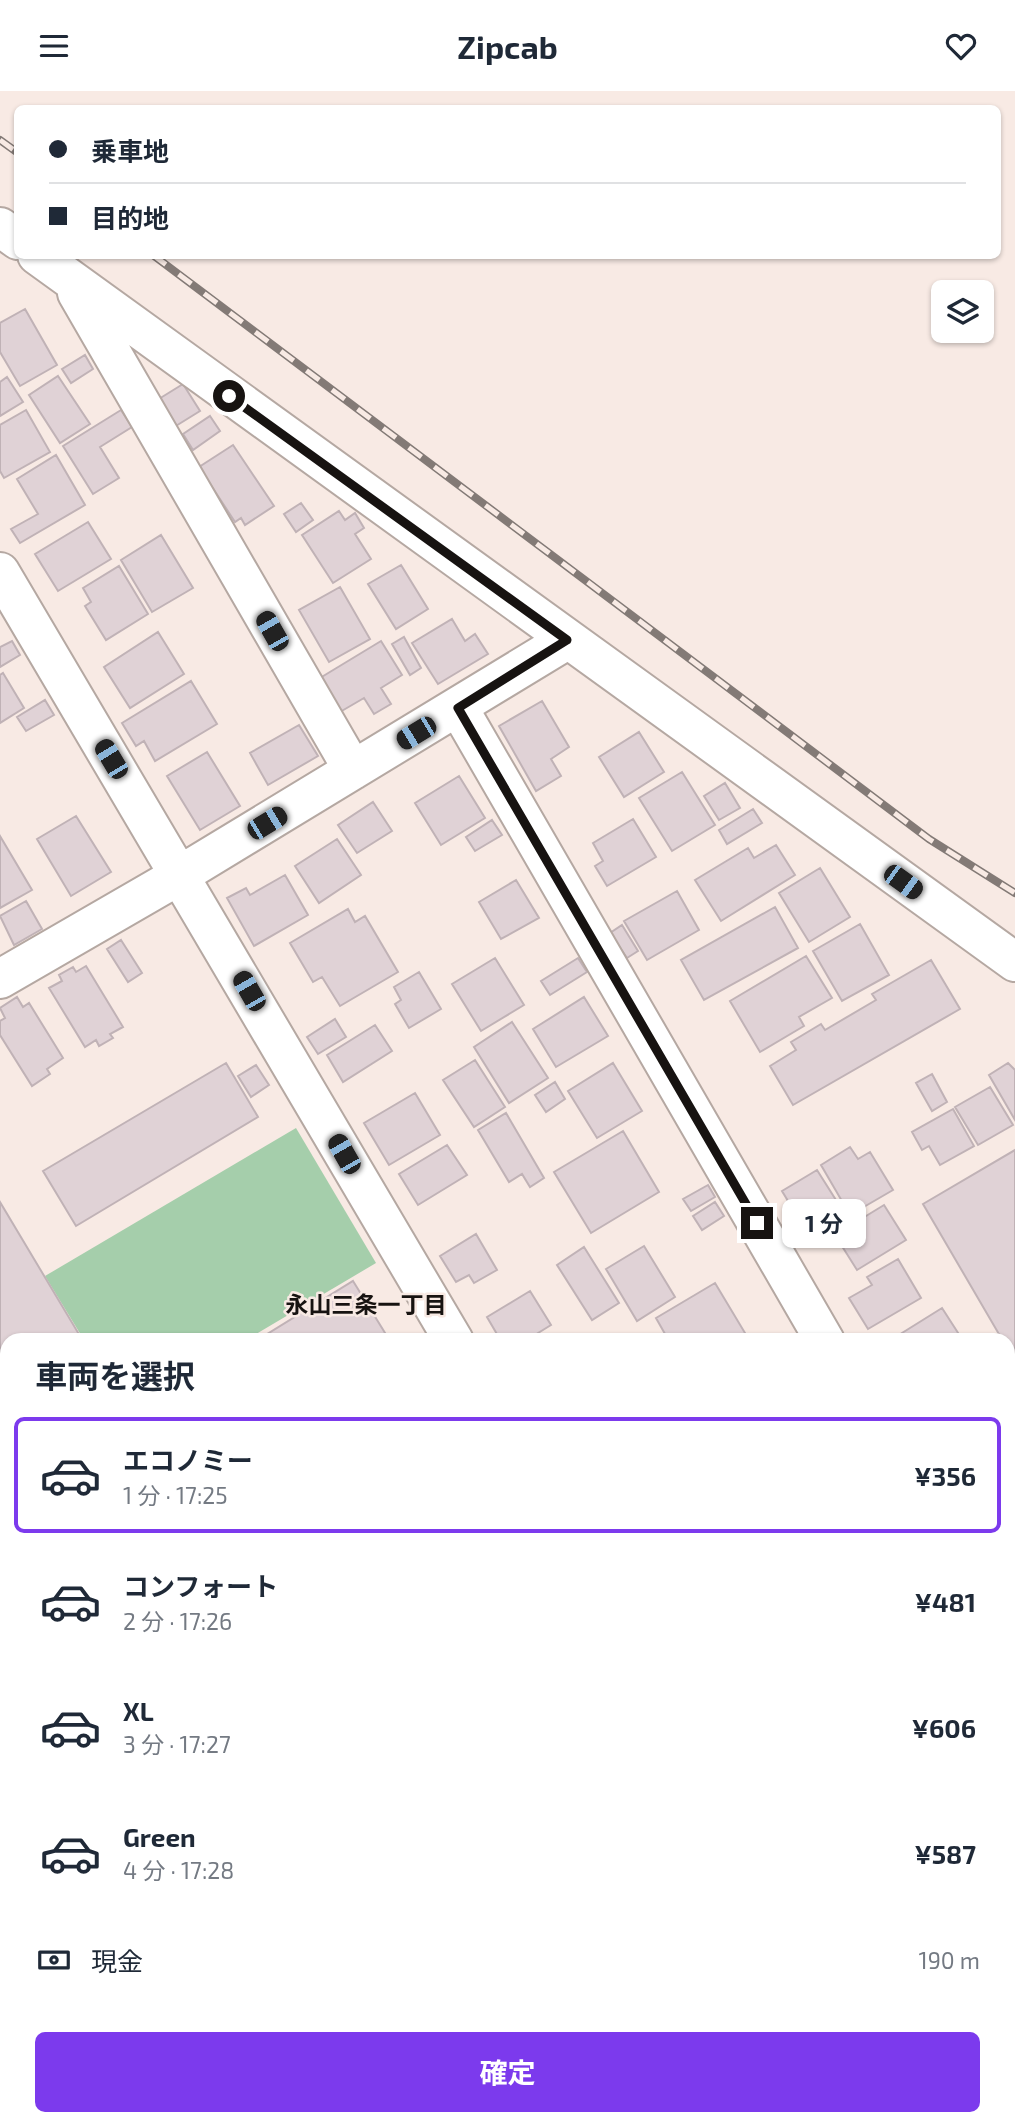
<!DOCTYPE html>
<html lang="ja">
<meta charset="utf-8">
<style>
:root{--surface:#fff;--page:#f6f6f7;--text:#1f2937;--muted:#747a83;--line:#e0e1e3;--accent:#7c3aed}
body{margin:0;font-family:"Exo 2","Noto Sans JP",sans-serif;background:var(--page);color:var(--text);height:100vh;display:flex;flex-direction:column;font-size:26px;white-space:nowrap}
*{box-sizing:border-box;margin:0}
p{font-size:23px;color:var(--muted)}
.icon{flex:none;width:38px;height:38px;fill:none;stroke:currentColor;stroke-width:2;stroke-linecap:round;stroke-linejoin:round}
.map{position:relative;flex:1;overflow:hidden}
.sheet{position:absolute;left:0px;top:1242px;width:1015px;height:793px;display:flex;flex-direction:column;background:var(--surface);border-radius:21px 21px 0 0;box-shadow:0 2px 5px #0004}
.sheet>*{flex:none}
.guide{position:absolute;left:14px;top:14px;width:987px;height:154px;border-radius:10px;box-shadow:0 2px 5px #0004;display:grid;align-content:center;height:154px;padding:0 35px;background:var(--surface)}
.buttons{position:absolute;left:931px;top:189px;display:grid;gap:14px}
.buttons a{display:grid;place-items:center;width:63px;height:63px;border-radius:10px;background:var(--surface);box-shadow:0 2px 5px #0004;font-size:35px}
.end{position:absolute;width:32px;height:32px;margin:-16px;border:9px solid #171311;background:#fff;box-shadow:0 0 0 4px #fff}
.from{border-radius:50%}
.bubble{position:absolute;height:49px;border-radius:10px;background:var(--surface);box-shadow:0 2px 5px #0004;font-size:23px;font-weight:700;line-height:49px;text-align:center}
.car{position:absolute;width:21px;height:42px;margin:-21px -10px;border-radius:9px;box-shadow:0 0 5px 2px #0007;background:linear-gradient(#222 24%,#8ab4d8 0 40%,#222 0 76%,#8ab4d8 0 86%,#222 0)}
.guide b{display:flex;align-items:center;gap:24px;height:66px;font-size:26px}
.guide b+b{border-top:2px solid var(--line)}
.guide i{width:18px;height:18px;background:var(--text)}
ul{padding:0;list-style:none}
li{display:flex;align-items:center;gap:21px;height:116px;margin:0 14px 10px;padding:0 21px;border:4px solid transparent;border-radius:10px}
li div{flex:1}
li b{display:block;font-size:26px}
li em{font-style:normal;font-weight:700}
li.on{border-color:var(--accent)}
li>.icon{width:63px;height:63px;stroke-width:1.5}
h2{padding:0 35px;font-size:32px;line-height:84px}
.pay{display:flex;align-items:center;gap:18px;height:77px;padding:0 35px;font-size:26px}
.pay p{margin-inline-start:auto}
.button{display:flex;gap:14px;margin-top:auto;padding:14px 35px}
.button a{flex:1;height:80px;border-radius:10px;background:var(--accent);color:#fff;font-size:28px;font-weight:700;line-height:80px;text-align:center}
header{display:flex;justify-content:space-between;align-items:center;height:91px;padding:0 35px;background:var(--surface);font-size:32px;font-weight:700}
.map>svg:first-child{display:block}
.green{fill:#a5ceab}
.building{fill:#e0d2d6;stroke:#c0b2b6;stroke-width:2}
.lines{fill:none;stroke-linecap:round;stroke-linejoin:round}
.lane-casing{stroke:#b5a8a2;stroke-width:24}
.street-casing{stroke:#b5a8a2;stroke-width:42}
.highway-casing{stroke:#a68271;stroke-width:42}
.path{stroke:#8c837f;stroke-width:4.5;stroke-dasharray:5 3.5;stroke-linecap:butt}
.lane{stroke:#fff;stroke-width:21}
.street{stroke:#fff;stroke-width:38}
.highway{stroke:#f3bea5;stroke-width:38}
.rail-casing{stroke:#837a76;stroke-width:8}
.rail{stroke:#f8eae4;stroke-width:5;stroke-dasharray:16;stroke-linecap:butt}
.route{stroke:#171311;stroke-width:9}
.labels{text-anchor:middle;stroke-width:5;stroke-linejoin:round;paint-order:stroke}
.neighbourhood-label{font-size:23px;font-weight:bold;fill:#171311;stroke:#f8eae4}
</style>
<header><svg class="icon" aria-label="menu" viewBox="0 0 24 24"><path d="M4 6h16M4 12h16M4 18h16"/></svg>Zipcab<svg class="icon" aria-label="heart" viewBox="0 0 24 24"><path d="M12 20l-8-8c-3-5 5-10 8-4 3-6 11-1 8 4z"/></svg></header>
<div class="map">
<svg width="1015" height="2034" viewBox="0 0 1015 2034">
<rect width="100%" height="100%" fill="#f8eae4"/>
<path class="green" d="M296,1037L376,1172L246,1249H84L45,1185Z"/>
<path class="building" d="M25,218L57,274L20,295L0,261V232Z
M85,264L93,278L71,292L62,278Z
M58,285L90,333L60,352L29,304Z
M7,286L23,311L0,325V291Z
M183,293L200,320L171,338L154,311Z
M26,319L50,361L4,387L0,380V334Z
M121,319L132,336L100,356L119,387L93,403L63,355Z
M210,325L220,340L193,359L183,343Z
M233,354L274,415L245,434L241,427L235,431L199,376Z
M56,364L85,414L20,452L11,438L38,423L17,388Z
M301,412L313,429L296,441L284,423Z
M339,420L345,429L355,422L364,437L355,443L371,468L333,492L302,444Z
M88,431L111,468L58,500L35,463Z
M161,444L193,497L152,521L121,469Z
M401,474L428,518L396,538L368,493Z
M119,475L148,523L106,549L85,515L91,511L83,497Z
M340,496L370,548L329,571L299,519Z
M452,528L465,550L475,543L488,563L438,593L412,552Z
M158,541L184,583L130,617L104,576Z
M404,546L421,577L410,584L392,553Z
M12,550L20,564L0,576V556Z
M381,550L402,584L381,597L391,613L374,623L364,607L340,621L320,587Z
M3,582L24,617L0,632V584Z
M191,590L217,633L155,670L144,650L136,655L122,632Z
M45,609L54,624L26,640L17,626Z
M542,610L569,656L551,668L561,685L536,700L499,635Z
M299,634L318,665L268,694L250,662Z
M639,641L664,681L624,706L599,666Z
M207,661L240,715L200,739L167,685Z
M682,681L715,734L672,760L639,707Z
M459,685L485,727L441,754L415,712Z
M725,692L740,717L719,729L704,705Z
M373,711L392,740L357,762L338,734Z
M753,718L762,732L727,753L719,739Z
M76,725L111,781L71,805L37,748Z
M633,728L656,766L607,795L595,775L603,770L593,752Z
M492,729L502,744L475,760L466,746Z
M0,745L32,799L0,817Z
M337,748L361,784L319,812L295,775Z
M776,754L795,784L721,830L695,789L748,757L754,767Z
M820,777L850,826L809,851L779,802Z
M285,784L308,824L254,855L227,807L246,797L250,804Z
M516,789L539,827L501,848L479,811Z
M677,800L699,839L647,869L624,830Z
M26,810L42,838L14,854L0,825Z
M775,816L798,857L704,909L681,869Z
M348,818L355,831L365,825L398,881L340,915L322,886L313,891L290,852Z
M860,833L889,884L842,910L813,860Z
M622,834L638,860L627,867L610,842Z
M121,849L142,882L128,891L107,858Z
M806,865L832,907L799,926L804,935L760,961L730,910Z
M495,867L524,914L481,940L452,893Z
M578,867L587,881L550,904L541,890Z
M931,869L960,918L793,1014L770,975L796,959L791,951L821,933L825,939L876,909L872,903Z
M86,875L123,936L110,943L113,947L99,955L96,949L85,956L49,897L62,890L59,884L73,876L76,881Z
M419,881L441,918L409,937L395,913L401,909L394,896Z
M17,906L23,916L29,912L63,967L47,978L50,983L32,995L0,944V930L5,927L0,917Z
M584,906L608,945L556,976L533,938Z
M335,928L346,946L318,963L307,946Z
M512,931L548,987L509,1012L474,956Z
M375,934L392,960L343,991L327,964Z
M475,969L505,1016L474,1036L443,989Z
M226,972L258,1026L76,1135L43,1080Z
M613,972L642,1020L597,1047L568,1000Z
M1008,972L1015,979V1029L989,984Z
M256,974L269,994L251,1006L238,985Z
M932,983L947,1011L932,1020L916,992Z
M555,991L565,1008L546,1021L535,1004Z
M990,996L1013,1034L978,1054L955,1016Z
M415,1002L440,1044L389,1074L364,1032Z
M953,1018L974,1055L940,1074L929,1055L922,1059L912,1041Z
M506,1022L544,1087L530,1096L522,1083L509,1091L478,1039Z
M623,1040L659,1101L591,1142L554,1081Z
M447,1054L467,1084L418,1114L399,1083Z
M850,1056L858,1068L870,1061L893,1099L850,1124L821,1074Z
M1015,1059V1268H1014L1008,1257V1250H1003L923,1113Z
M817,1079L841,1117L815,1133L821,1143L805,1153L785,1119L791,1115L782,1100Z
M708,1094L715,1106L691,1120L683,1108Z
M0,1111L83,1250H7V1584L0,1572Z
M715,1111L724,1125L702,1139L693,1125Z
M884,1114L906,1149L857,1179L835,1144Z
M476,1143L497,1179L474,1192L469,1184L456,1191L440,1165Z
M644,1155L675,1206L637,1230L606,1178Z
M584,1156L619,1212L592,1229L557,1174Z
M898,1168L921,1207L868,1238L849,1207L872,1194L867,1186Z
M353,1190L390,1250H256Z
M715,1192L748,1247L669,1250L656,1227Z
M530,1200L551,1234L525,1250H501L487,1226Z
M942,1217L962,1248L896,1250L894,1247Z
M1008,1302L1015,1314V1332L1008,1336Z
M1015,1734V1867L1008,1871V1739Z
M1015,1884V1976L1008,1980V1888Z
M1015,1984V2034H979L975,2028H1008V1989Z
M275,2028H317L321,2034H266Z
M627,2028H724L715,2034H629Z
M750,2028H805L808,2034H754Z
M847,2028H855L858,2034H837Z"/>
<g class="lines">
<g class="lane-casing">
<path id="lane" d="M436,2028L439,2034"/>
</g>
<g class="street-casing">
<path id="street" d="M0,136L18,149
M37,164L1015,871
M77,202L353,679
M0,481L454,1250
M458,616L825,1250
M0,888L180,784L567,549
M1008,1397L1015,1393
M1008,1608L1015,1604
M0,1715L7,1727
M549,2028L553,2034
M923,2028L926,2034"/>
</g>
<g class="highway-casing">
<path id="highway" d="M1008,1466L1015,1462
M1008,1531L1015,1527
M57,2034L66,2028
M166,2034L176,2028"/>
</g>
<path class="path" d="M112,2028L115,2034"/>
<use href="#lane" class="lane"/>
<use href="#street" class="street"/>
<use href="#highway" class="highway"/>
<g class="rail-casing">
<path id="rail" d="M0,49L18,62
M153,164L929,748L1015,802"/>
</g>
<use href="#rail" class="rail"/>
</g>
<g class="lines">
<path class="route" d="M229,305L567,549L458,617L757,1132"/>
</g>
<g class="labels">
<g class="neighbourhood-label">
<text x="366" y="1222">永山三条一丁目</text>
</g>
</g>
</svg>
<div class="buttons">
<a><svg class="icon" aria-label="layers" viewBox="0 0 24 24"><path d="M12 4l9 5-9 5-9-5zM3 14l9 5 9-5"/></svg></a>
</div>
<i class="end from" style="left:229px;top:305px"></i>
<i class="end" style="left:757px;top:1132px"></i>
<div class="bubble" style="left:782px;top:1108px;width:84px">1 分</div>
<i class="car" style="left:272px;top:540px;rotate:330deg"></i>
<i class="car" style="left:416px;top:642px;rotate:239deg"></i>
<i class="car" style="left:111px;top:668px;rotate:329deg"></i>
<i class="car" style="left:267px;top:732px;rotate:59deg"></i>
<i class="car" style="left:903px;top:791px;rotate:126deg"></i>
<i class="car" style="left:249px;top:900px;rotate:330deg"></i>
<i class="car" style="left:344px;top:1063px;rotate:330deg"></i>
<div class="guide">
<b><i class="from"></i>乗車地</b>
<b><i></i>目的地</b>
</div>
<section class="sheet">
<h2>車両を選択</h2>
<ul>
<li class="on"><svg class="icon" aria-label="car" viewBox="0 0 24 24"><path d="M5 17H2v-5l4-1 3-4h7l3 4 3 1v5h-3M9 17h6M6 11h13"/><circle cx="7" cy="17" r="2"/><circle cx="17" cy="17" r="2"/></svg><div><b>エコノミー</b><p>1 分 · 17:25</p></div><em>¥356</em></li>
<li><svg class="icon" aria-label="car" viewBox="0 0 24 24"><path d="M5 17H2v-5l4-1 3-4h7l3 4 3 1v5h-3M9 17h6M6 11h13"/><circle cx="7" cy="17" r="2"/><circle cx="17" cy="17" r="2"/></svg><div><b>コンフォート</b><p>2 分 · 17:26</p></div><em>¥481</em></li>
<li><svg class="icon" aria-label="car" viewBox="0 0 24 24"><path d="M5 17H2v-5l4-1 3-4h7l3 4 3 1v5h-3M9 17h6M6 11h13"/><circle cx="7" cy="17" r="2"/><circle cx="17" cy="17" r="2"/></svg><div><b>XL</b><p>3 分 · 17:27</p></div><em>¥606</em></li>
<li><svg class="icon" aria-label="car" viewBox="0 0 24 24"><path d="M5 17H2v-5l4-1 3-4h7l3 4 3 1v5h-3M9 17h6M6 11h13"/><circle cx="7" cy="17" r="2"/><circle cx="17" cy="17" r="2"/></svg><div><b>Green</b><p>4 分 · 17:28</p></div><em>¥587</em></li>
</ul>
<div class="pay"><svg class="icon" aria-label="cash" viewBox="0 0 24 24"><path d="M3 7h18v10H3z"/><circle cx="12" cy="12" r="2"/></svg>現金<p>190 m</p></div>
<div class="button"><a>確定</a></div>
</section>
</div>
